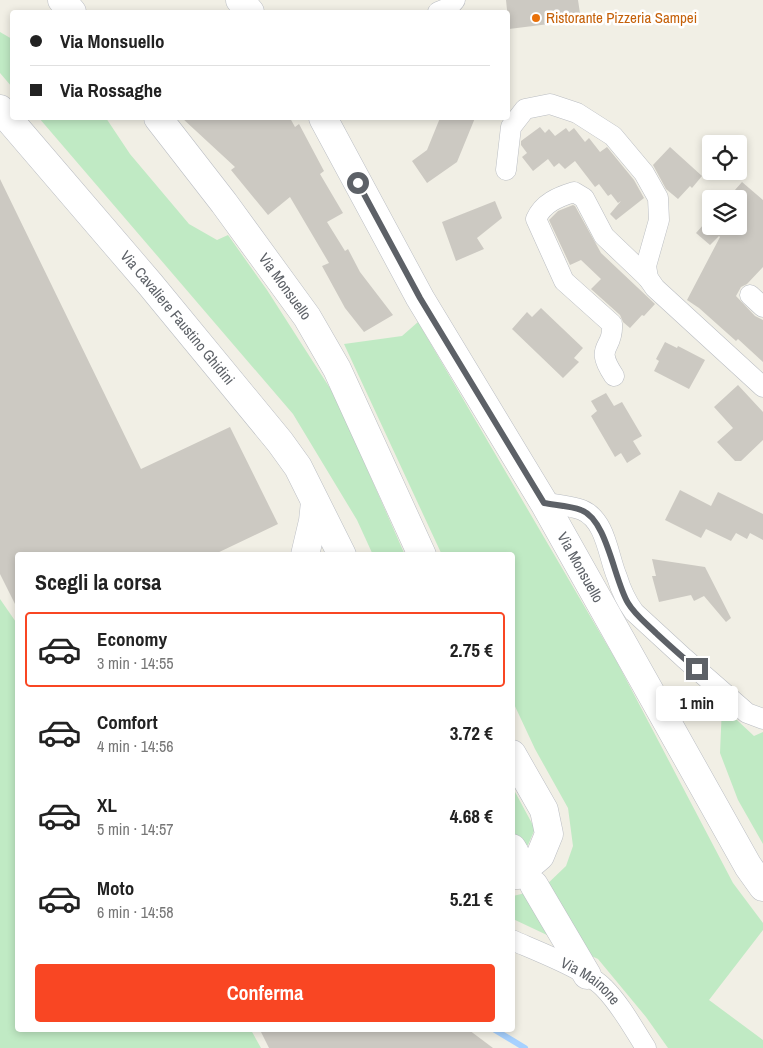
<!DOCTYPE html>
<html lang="it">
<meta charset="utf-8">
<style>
:root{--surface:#fff;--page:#f2f2f2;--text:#222;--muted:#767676;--line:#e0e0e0;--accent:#f94623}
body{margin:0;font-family:"Archivo Narrow",sans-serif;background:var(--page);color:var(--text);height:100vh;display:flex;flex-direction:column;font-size:19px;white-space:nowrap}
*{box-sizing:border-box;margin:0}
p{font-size:16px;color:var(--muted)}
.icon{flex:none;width:28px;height:28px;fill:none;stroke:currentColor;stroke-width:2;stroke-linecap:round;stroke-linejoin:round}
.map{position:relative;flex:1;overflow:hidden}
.sheet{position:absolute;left:15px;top:552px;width:500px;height:480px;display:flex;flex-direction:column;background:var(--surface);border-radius:5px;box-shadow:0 2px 8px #0003}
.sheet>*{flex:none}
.banner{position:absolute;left:10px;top:10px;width:500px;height:110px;border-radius:5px;box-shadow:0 2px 8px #0003;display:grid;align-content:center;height:110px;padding:0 20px;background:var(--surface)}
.buttons{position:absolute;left:702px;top:135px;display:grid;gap:10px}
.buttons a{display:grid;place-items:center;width:45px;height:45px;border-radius:5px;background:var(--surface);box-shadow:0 2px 8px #0003;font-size:25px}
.end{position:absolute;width:22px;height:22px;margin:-11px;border:6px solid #5d6167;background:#fff;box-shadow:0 0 0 2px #fff}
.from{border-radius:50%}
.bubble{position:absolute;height:35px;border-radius:5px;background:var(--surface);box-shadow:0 2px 8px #0003;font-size:16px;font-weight:800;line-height:35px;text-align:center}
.banner b{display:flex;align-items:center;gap:18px;height:48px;font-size:19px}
.banner b+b{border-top:1px solid var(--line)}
.banner i{width:12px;height:12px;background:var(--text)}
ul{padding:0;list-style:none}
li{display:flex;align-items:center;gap:15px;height:75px;margin:0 10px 8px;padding:0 10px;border:2px solid transparent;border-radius:5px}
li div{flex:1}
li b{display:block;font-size:19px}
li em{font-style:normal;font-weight:800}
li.current{border-color:var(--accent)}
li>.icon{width:45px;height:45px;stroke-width:1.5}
h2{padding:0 20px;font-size:22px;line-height:60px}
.button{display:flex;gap:10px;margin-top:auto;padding:10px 20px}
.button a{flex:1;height:58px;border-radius:5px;background:var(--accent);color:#fff;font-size:20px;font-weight:800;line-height:58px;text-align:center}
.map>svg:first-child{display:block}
.green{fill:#c0eac4}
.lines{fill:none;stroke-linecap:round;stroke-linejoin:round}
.stream{stroke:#a7d1ff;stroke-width:6}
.building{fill:#ccc9c2}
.street-casing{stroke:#babdc2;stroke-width:21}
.secondary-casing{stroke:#bbbec4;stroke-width:29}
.street{stroke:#fff;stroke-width:20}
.secondary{stroke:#fff;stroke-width:28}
.route{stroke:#5d6167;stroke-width:6}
.food-dot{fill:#e8710a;stroke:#fff;stroke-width:2}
.labels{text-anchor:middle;stroke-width:5;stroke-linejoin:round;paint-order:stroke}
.food-label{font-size:15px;fill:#c56008;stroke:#fff;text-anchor:start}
.street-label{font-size:15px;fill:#5d6167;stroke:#fff}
</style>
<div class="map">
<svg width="763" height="1048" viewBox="0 0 763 1048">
<rect width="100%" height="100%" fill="#f1efe5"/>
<path class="green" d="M0,32L12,39V87L0,73Z
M39,118H106L130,154L189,224L217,240L228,235L267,290L335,396L405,555H373L357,520L293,414Z
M418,322L617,662L733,883L763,923V930L709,1000L763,1040V1048H668L646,1017L598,959L513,919V896L542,889L566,866L573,846L568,808L535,749L513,702L512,555H442L344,344L402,336Z
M0,599L18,625V1030H251L261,1048H0Z
M722,706L754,736L763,732V844L738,800L720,753Z
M512,776L519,787L514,790L535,829L528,845L513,849Z"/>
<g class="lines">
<path class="stream" d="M495,1030L525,1048"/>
</g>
<path class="building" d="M506,0H578L581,20L509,29Z
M182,118H290L295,127L299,124L324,171L320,174L343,213L327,222L345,251L348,249L360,272L393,315L364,332L345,308L322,266L329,263L290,197L268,215L231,170L235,167Z
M440,118H475L457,162L427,183L412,161L427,150Z
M540,127L545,133L549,129L555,136L566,128L569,132L574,128L585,142L589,138L600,152L607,147L634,180L644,198L616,220L610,214L621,201L618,203L611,194L608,196L599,184L595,187L575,161L565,169L559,163L554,167L548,159L533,171L522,157L527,153L521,145V141Z
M670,147L702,176L692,188L690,186L678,199L666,189L653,165Z
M0,179L141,469L230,427L278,524L213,555H18V610L0,574Z
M742,182L763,200V267L747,284L741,287L736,296L755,316L763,320V362L738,339L736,341L699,308L687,300L720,237L719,236L710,245L696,233L711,216V226H739V199H727Z
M495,201L502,218L477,238L484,249L456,261L442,222Z
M573,205L575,206L601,253L655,304L644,316L642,315L630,328L623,322L620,315L591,289L601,279L581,260L570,265L549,220L558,211Z
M541,308L583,348L574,358L579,362L563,378L512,329L527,312L532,317Z
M665,342L677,348L678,346L705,360L689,389L654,371L659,361L656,359Z
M738,385L763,412V440L741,461H735L717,442L733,428L714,407Z
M606,393L614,406L622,402L642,436L633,441L641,454L627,463L621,453L615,457L591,416L597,411L591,401Z
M680,490L711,506L718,492L763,514V540L750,533L747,539L736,533L731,541L706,529L701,538L665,520Z
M652,559L705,567L731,618L726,622L704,596L694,601L691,595L659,602L652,576H656Z
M260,1030H469L493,1048H269Z"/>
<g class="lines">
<g class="street-casing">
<g id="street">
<path d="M438,12L448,8L455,0"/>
<path d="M506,170L511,127L525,109L550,104L577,113L613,136L644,173L658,198L659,220L646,266L648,278L655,288L763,387"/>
<path d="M750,295L763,307"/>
<path d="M614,376C593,344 614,351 612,324L564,281L536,219C543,203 558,197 574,192L584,198L604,236L648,278"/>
<path d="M544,503C553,504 575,507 582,510C606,520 608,556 617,577C621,590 626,601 634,612L684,658L747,713L763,719"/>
<path id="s1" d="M512,940C537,951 587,970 604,988C621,1005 633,1028 646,1048"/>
</g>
</g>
<g class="secondary-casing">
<g id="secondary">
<path d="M62,0L72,12"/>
<path d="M240,0L250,12"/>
<path id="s2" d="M0,109L150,284L280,442L298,467L342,555"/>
<path id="s3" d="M158,118L224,203L307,317L337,369L422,555"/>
<path id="s4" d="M323,118L420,298L544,503L748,866L763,887"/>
<path d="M305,555L313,521L315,502"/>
<path d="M512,754L544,810L549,834L540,856L518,875H512"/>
<path d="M512,848L515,853"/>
<path d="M534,885L587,975"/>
</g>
</g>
<use href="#street" class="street"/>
<use href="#secondary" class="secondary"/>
</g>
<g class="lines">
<path class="route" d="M358,183L420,298L544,503C555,505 571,506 581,510C607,519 614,580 628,603C635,615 647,624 657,634C670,646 683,658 697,669"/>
</g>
<circle class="food-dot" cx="536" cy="18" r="5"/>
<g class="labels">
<g class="food-label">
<text x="546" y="23">Ristorante Pizzeria Sampei</text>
</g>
<g class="street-label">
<text dy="5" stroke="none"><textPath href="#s3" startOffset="211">Via Monsuello</textPath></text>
<text dy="5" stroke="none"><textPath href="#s2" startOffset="274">Via Cavaliere Faustino Ghidini</textPath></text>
<text dy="5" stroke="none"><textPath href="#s4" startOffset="518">Via Monsuello</textPath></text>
<text dy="5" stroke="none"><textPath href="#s1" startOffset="89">Via Mainone</textPath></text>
</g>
</g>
</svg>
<div class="buttons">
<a><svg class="icon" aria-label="locate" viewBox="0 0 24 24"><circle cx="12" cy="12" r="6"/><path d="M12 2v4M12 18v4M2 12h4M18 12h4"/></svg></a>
<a><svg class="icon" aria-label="layers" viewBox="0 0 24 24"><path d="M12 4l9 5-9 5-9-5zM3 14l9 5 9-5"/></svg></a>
</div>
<i class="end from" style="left:358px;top:183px"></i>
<i class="end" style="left:697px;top:669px"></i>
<div class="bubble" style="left:656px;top:686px;width:82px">1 min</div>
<div class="banner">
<b><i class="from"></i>Via Monsuello</b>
<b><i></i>Via Rossaghe</b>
</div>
<section class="sheet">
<h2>Scegli la corsa</h2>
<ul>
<li class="current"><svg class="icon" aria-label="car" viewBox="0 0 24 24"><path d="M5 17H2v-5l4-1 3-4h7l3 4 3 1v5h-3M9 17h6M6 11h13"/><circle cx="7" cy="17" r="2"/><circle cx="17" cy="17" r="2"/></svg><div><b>Economy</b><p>3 min · 14:55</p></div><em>2.75 €</em></li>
<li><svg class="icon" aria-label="car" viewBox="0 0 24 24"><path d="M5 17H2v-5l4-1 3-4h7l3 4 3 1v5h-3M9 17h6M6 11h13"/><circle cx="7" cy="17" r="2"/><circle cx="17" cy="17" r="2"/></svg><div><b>Comfort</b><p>4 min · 14:56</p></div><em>3.72 €</em></li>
<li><svg class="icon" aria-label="car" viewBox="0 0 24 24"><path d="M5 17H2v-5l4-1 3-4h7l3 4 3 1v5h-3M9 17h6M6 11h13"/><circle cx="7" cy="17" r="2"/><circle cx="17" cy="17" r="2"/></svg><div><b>XL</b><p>5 min · 14:57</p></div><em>4.68 €</em></li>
<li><svg class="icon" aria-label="car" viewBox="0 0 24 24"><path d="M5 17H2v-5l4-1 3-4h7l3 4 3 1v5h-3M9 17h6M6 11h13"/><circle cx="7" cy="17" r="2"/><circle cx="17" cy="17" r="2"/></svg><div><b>Moto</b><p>6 min · 14:58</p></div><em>5.21 €</em></li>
</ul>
<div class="button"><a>Conferma</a></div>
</section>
</div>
